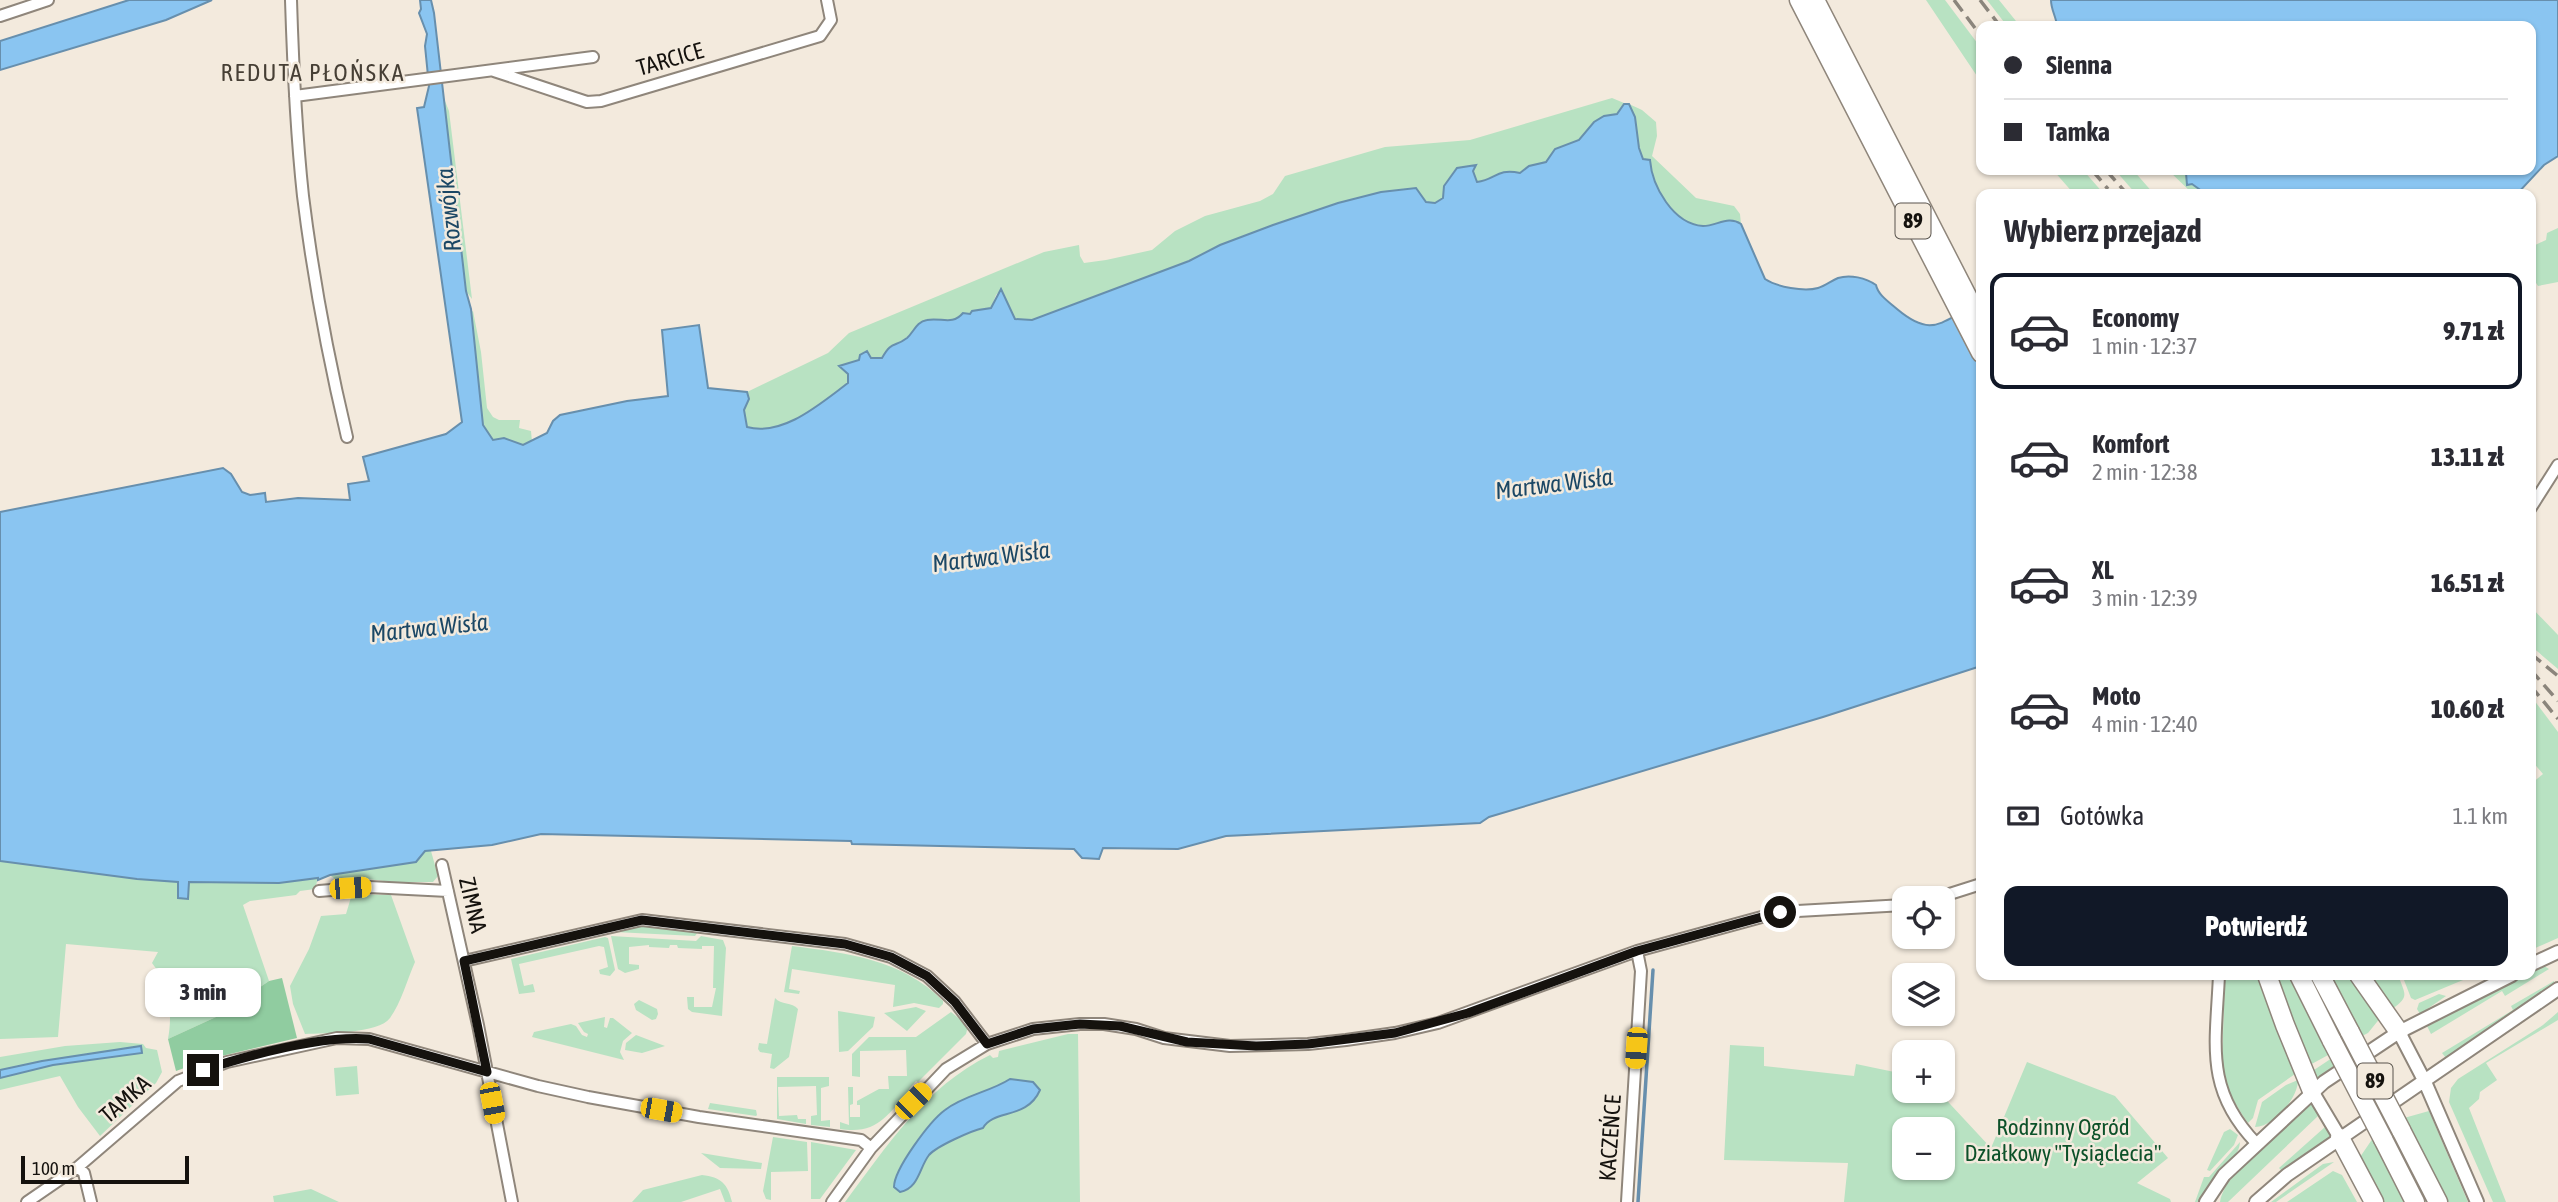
<!DOCTYPE html>
<html lang="pl">
<meta charset="utf-8">
<style>
:root{--surface:#fff;--page:#f2f2f3;--text:#2b2b33;--muted:#7c7c81;--line:#e1e1e2;--accent:#111827}
body{margin:0;font-family:"Asap Condensed",sans-serif;background:var(--page);color:var(--text);height:100vh;display:flex;flex-direction:column;font-size:26px;white-space:nowrap}
*{box-sizing:border-box;margin:0}
p{font-size:23px;color:var(--muted)}
.icon{flex:none;width:38px;height:38px;fill:none;stroke:currentColor;stroke-width:2;stroke-linecap:round;stroke-linejoin:round}
.map{position:relative;flex:1;overflow:hidden}
.sheet{position:absolute;left:1976px;top:189px;width:560px;height:791px;display:flex;flex-direction:column;background:var(--surface);border-radius:14px;box-shadow:0 2px 5px #0004}
.sheet>*{flex:none}
.guide{position:absolute;left:1976px;top:21px;width:560px;height:154px;border-radius:14px;box-shadow:0 2px 5px #0004;display:grid;align-content:center;height:154px;padding:0 28px;background:var(--surface)}
.fabs{position:absolute;left:1892px;top:886px;display:grid;gap:14px}
.fabs a{display:grid;place-items:center;width:63px;height:63px;border-radius:14px;background:var(--surface);box-shadow:0 2px 5px #0004;font-size:35px}
.scale{position:absolute;left:21px;bottom:18px;width:168px;box-sizing:border-box;padding-left:7px;border:4px solid #15120e;border-top:0;font-size:19px;line-height:24px;white-space:nowrap;color:#15120e;-webkit-text-stroke:5px #f3eadd;paint-order:stroke}
.end{position:absolute;width:32px;height:32px;margin:-16px;border:9px solid #15120e;background:#fff;box-shadow:0 0 0 4px #fff}
.from{border-radius:50%}
.bubble{position:absolute;height:49px;border-radius:14px;background:var(--surface);box-shadow:0 2px 5px #0004;font-size:23px;font-weight:800;line-height:49px;text-align:center}
.car{position:absolute;width:21px;height:42px;margin:-21px -10px;border-radius:9px;box-shadow:0 0 5px 2px #0007;background:linear-gradient(#f5c518 24%,#345 0 40%,#f5c518 0 76%,#345 0 86%,#f5c518 0)}
.guide b{display:flex;align-items:center;gap:24px;height:66px;font-size:26px}
.guide b+b{border-top:2px solid var(--line)}
.guide i{width:18px;height:18px;background:var(--text)}
ul{padding:0;list-style:none}
li{display:flex;align-items:center;gap:21px;height:116px;margin:0 14px 10px;padding:0 14px;border:4px solid transparent;border-radius:14px}
li div{flex:1}
li b{display:block;font-size:26px}
li em{font-style:normal;font-weight:800}
li.selected{border-color:var(--accent)}
li>.icon{width:63px;height:63px;stroke-width:1.5}
h2{padding:0 28px;font-size:32px;line-height:84px}
.pay{display:flex;align-items:center;gap:18px;height:77px;padding:0 28px;font-size:26px}
.pay p{margin-inline-start:auto}
.action{display:flex;gap:14px;margin-top:auto;padding:14px 28px}
.action a{flex:1;height:80px;border-radius:14px;background:var(--accent);color:#fff;font-size:28px;font-weight:800;line-height:80px;text-align:center}
.map>svg:first-child{display:block}
.green{fill:#b8e2c2;fill-rule:evenodd}
.forest{fill:#90cca0}
.water{fill:#8ac5f1;stroke:#678fad;stroke-width:2}
.lines{fill:none;stroke-linecap:round;stroke-linejoin:round}
.stream{stroke:#678fad;stroke-width:3.5}
.minor-casing{stroke:#8f867b;stroke-width:14}
.tertiary-casing{stroke:#8f867b;stroke-width:16}
.trunk-casing{stroke:#8f867b;stroke-width:21}
.minor{stroke:#fff;stroke-width:10}
.tertiary{stroke:#fff;stroke-width:12}
.trunk{stroke:#fff;stroke-width:18}
.rail{stroke:#8b857c;stroke-width:3.5;stroke-dasharray:14 7;stroke-linecap:butt}
.trunk-bridge-casing{stroke:#8f867b;stroke-width:21;stroke-linecap:butt}
.trunk-bridge{stroke:#fff;stroke-width:18}
.route{stroke:#15120e;stroke-width:9}
.labels{text-anchor:middle;stroke-width:5;stroke-linejoin:round;paint-order:stroke}
.shield{fill:#f3eadd;stroke:#58534c;stroke-width:2}
.shield-label{font-size:21px;font-weight:bold;fill:#15120e}
.street-label{font-size:23px;fill:#15120e;stroke:#f3eadd}
.park-label{font-size:23px;fill:#0c5129;stroke:#f3eadd}
.neighbourhood-label{font-size:24px;letter-spacing:2px;fill:#463f35;stroke:#f3eadd}
.water-label{font-size:24px;font-style:italic;fill:#1b4765;stroke:#f3eadd}
</style>
<div class="map">
<svg width="2558" height="1202" viewBox="0 0 2558 1202">
<rect width="100%" height="100%" fill="#f3eadd"/>
<path class="green" d="M1926,0H1945L1981,48V82Z
M1987,0H1999L2020,26H2007Z
M443,96L449,111L472,299L466,291Z
M1612,98L1624,103L1617,114L1604,116L1579,140L1555,149L1546,162L1529,166L1519,173C1496,168 1496,180 1477,182L1473,171L1475,166L1454,171L1444,186L1443,198L1435,203L1426,202L1416,188L1381,192L1338,203L1032,321L1015,319L1001,290L996,295L991,308L972,311C960,323 945,319 929,320C918,321 915,331 907,337C895,347 892,340 882,358L859,360L840,366L848,374V383C821,403 783,437 747,427L744,410L749,399L747,392L828,353L849,333L1044,252L1079,245L1080,256L1084,263L1106,260L1152,250L1175,231L1205,216L1260,201L1273,194L1285,176L1385,147L1470,140Z
M1629,104L1642,110L1656,122L1657,136L1652,156L1696,198L1734,206L1740,214L1741,224C1728,215 1717,227 1703,226C1673,225 1652,186 1650,160L1643,159L1639,148L1635,117Z
M2053,170H2083L2104,194H2074Z
M2115,170H2133L2154,194H2136Z
M2168,170H2173L2176,174L2187,173L2192,184L2206,194H2193Z
M2558,228V282L2538,286L2531,275V247L2546,240L2547,233Z
M473,311L481,352L487,408L493,417L499,420H520L519,428L531,431L532,442L523,445L504,438L493,441L483,425L470,313Z
M2531,607L2558,635V669L2531,646Z
M2531,696L2558,732V938L2531,950V784L2543,774L2531,760Z
M425,851H431L438,876L433,882H393L367,879L340,883L330,875L416,862Z
M0,861L137,879L178,882V898H188L189,882L279,883L318,878L315,889L300,891L296,895L250,901L243,905L269,981L216,1017L168,1039C173,1013 169,984 152,963L158,952L66,944L58,1037L0,1039Z
M352,894L391,895L415,962C407,980 401,1003 390,1018C379,1034 324,1033 305,1034L293,1004L290,986L309,949L321,916L346,914Z
M657,926L698,932L695,936L615,932L630,927Z
M611,936L696,941L701,936L723,940L726,948L722,1016L692,1012L688,1009L687,997H694V1007H712L716,988H713L714,946H702V949L678,948L677,945H670L669,948L649,947V945L629,947V964L639,965V969L625,973L618,969Z
M605,937L608,938L615,970L610,976L600,974L599,970L608,967L604,947L599,946L519,964L524,986L533,984L535,992L519,994L511,959Z
M792,946C847,953 902,959 943,1001V1004L939,1008L914,1003L893,1007L895,985L792,969L789,989L800,991L799,994L784,992Z
M2544,966L2549,969L2505,996L2502,991L2431,1034L2427,1026Z
M2225,975H2258L2295,1074L2258,1100L2253,1118L2248,1123C2235,1105 2225,1086 2222,1064Z
M2275,975H2290L2330,1054L2308,1066Z
M2329,975H2350L2381,1017L2368,1033L2362,1036Z
M2370,975H2398C2405,994 2410,997 2392,1009Z
M2402,975H2475L2415,1000L2411,998Z
M2554,981V985L2446,1058L2442,1053L2513,1010L2511,1006Z
M2439,994L2446,996L2420,1014L2417,1009L2419,1003Z
M775,998C781,1005 792,1002 798,1009L789,1057L774,1069L770,1068L772,1054L760,1052L758,1049L759,1043L767,1044Z
M639,1000L657,1009L658,1014L656,1019L652,1020L636,1010L634,1004Z
M916,1007L926,1011L907,1031L884,1013Z
M838,1011L875,1017L873,1027L848,1051L839,1052Z
M951,1012L968,1026L966,1034L918,1082L916,1081L909,1089L910,1091C886,1115 878,1135 840,1129V1122L849,1125L848,1087H853V1104L850,1105V1117H860V1105H857V1101L879,1089H889L888,1076H907L906,1050L860,1051V1077L852,1076V1054L869,1037H916Z
M2558,1012V1020L2486,1063L2497,1080L2480,1092L2479,1099L2469,1108L2506,1202H2493L2449,1102L2451,1088L2458,1079L2543,1025Z
M605,1017L604,1027L607,1028L610,1018H613L632,1033L623,1041L620,1052L624,1060L532,1037L534,1032L571,1024L576,1026L582,1035L587,1037L588,1034L584,1032L578,1023Z
M1068,1034H1078L1080,1202H845C887,1146 925,1087 990,1055L993,1058L998,1057L999,1051Z
M636,1035L665,1046L642,1053L625,1050L626,1043Z
M120,1042L143,1044L146,1048L157,1050L162,1072L156,1083L100,1136L78,1107L60,1076L0,1090V1078L53,1065L142,1053L141,1046L42,1061L0,1070V1057L65,1046Z
M1730,1045L1764,1047V1066L1854,1076L1856,1064L1904,1074V1090H1937L1991,1148L2027,1062L2115,1096L2168,1158L2137,1183L2170,1199L2171,1202H1844L1848,1163L1724,1160ZM1904,1129H1942V1167H1904Z
M2332,1058L2335,1065L2315,1080L2311,1072Z
M357,1066L359,1094L336,1096L334,1068Z
M777,1077H829V1086L821,1088V1121L830,1120V1127L811,1125V1116L817,1115L816,1086L778,1087L779,1116L797,1115L798,1119H806V1124L777,1119Z
M2298,1080C2298,1098 2274,1127 2255,1127L2262,1102L2286,1085Z
M2311,1102L2318,1116L2228,1202H2220C2224,1171 2287,1124 2311,1102Z
M710,1103L756,1110L757,1115L756,1116L708,1109Z
M2429,1111L2468,1202H2446L2404,1118Z
M2325,1127L2331,1136L2281,1170L2279,1168Z
M2230,1129L2238,1135L2234,1145L2210,1171L2207,1170L2224,1132Z
M2394,1133L2429,1202H2423L2390,1136Z
M773,1137L807,1142L808,1171L771,1172V1200L766,1199L763,1191Z
M2373,1138L2407,1202H2382L2358,1160Z
M811,1142L856,1150L820,1199H811Z
M2240,1142C2239,1162 2209,1180 2200,1202H2195L2204,1177H2209Z
M701,1153L762,1163L761,1169L720,1168Z
M2334,1162L2276,1202H2271L2323,1164Z
M2333,1171L2342,1175L2357,1202H2287Z
M702,1175C721,1177 728,1184 732,1202H725L720,1189L681,1202H632L643,1190Z
M311,1189L339,1202H274L273,1196Z"/>
<path class="forest" d="M282,978L297,1038L209,1059L176,1071L168,1039L216,1017L269,981Z"/>
<path class="water" d="M129,0H212L166,20L0,70V41Z
M420,0H431L434,13L466,291L471,309L483,425L493,440L504,438L523,445L547,433L553,421L560,415L627,401L668,396L662,330L699,325L708,388L747,392L749,399L744,410L747,427C783,437 821,403 848,383V374L839,366L859,360L860,355L867,351L871,358H882C892,340 894,348 907,338C914,332 916,322 927,320C941,317 952,326 963,313L970,314L972,311L991,308L1001,289L1015,319L1032,320L1189,261L1220,245L1273,225L1338,203L1381,192L1416,188L1426,202L1435,203L1443,198L1444,186L1457,168L1476,165L1473,171L1477,182C1496,180 1496,168 1520,173L1529,166L1546,162L1555,149L1579,140L1594,122L1604,116L1617,114L1624,104H1629L1635,117L1639,148L1643,159L1650,160C1652,186 1673,224 1703,226C1717,226 1728,215 1741,224L1765,279C1777,287 1804,292 1818,288C1825,286 1831,281 1838,278C1850,274 1866,278 1876,285C1878,295 1889,302 1897,309C1935,341 1942,318 1981,304V666L1823,717L1489,817L1480,823L1226,836L1178,849L1103,848L1099,859L1082,858L1074,849L852,844L851,841L541,834L492,845L425,851L416,862L330,875L318,880V878L279,883L189,882L188,899L178,898V882L137,879L0,861V512L223,468L231,474L242,492L250,495L265,493L266,502L298,498L350,500L348,484L369,481L363,457L446,434L462,422L417,108L424,107L429,86L425,46L427,34L419,13L421,9Z
M2051,0H2558V156L2544,165L2517,194H2206L2192,184L2187,185L2186,173L2176,174L2173,170H2530V26H2057C2056,16 2051,10 2051,0Z
M141,1046L142,1053L53,1065L0,1078V1070L42,1061Z
M1010,1079L1033,1082L1040,1090C1027,1120 993,1109 983,1128C971,1131 937,1146 929,1155C919,1168 919,1188 900,1192L894,1187C894,1169 930,1121 945,1110C964,1095 990,1092 1010,1079Z"/>
<g class="lines">
<path class="stream" d="M1638,1202L1653,970"/>
<g class="minor-casing">
<path id="minor" d="M291,0C293,65 296,131 303,196C313,277 328,357 347,437
M0,16L48,0
M494,71L587,102L601,101L820,36L831,20L827,0
M295,96L593,57
M2530,509L2558,465
M442,865L478,1025L512,1202
M319,891L369,887L448,891
M1937,898L1981,884
M464,961L642,920L845,944L891,957L927,976L955,1002L987,1044
M2219,975C2216,1044 2204,1089 2256,1143
M78,1167L84,1173L91,1202
M27,1202L78,1167L178,1081L227,1062L337,1038L369,1039L538,1086L588,1097L699,1117L861,1140L871,1148
M832,1202L871,1148L946,1069L987,1044L1033,1029L1080,1024H1104L1136,1029L1164,1038L1230,1046L1308,1044L1346,1040L1395,1033L1438,1023L1637,951L1780,912L1904,905
M1627,1202L1641,971L1637,951"/>
</g>
<g class="tertiary-casing">
<path id="tertiary" d="M2530,965L2558,952
M2399,1032L2425,1082L2477,1202
M2312,1091L2340,1138
M2206,1202L2224,1175L2324,1082L2399,1032L2512,975
M2256,1202L2287,1175L2558,989"/>
</g>
<g class="trunk-casing">
<path id="trunk" d="M1799,0L1981,353
M1815,0L1981,323
M2267,975L2285,1025L2312,1091
M2299,975L2332,1041
M2320,975L2350,1032
M2359,975L2399,1032
M2401,1130L2438,1202
M2340,1138L2374,1202
M2383,1139L2415,1202"/>
</g>
<use href="#minor" class="minor"/>
<use href="#tertiary" class="tertiary"/>
<use href="#trunk" class="trunk"/>
<path class="rail" d="M1954,0L1981,36
M1980,0L2000,26
M2092,170L2108,189
M2106,170L2127,194
M2530,653L2558,676
M2530,669L2558,701
M2530,685L2558,719"/>
<g class="trunk-bridge-casing">
<path id="trunk-bridge" d="M2350,1032L2401,1130
M2332,1041L2383,1139"/>
</g>
<use href="#trunk-bridge" class="trunk-bridge"/>
</g>
<g class="lines">
<path class="route" d="M203,1070C250,1055 320,1035 369,1039L487,1072L464,961L642,920L845,944L891,957L927,976L955,1002L987,1044L1033,1029L1080,1024L1120,1026L1187,1042L1256,1046L1308,1044L1395,1033L1468,1013L1637,951L1780,912"/>
</g>
<g class="labels">
<g class="shield">
<rect x="1895.5" y="203.5" width="35" height="35" rx="5"/>
<rect x="2357.5" y="1063.5" width="35" height="35" rx="5"/>
</g>
<g class="shield-label">
<text x="1913" y="228">89</text>
<text x="2375" y="1088">89</text>
</g>
<g class="street-label">
<text transform="translate(670 59) rotate(-16)" y="8">TARCICE</text>
<text transform="translate(473 905) rotate(77)" y="8">ZIMNA</text>
<text transform="translate(125 1099) rotate(-41)" y="8">TAMKA</text>
<text transform="translate(1610 1138) rotate(-86)" y="8">KACZEŃCE</text>
</g>
<g class="park-label">
<text x="2063" y="1135">Rodzinny Ogród<tspan x="2063" dy="26">Działkowy "Tysiąclecia"</tspan></text>
</g>
<g class="neighbourhood-label">
<text x="313" y="81">REDUTA PŁOŃSKA</text>
</g>
<g class="water-label">
<text transform="translate(449 210) rotate(-96)" y="8">Rozwójka</text>
<text transform="translate(1554 484) rotate(-7)" y="8">Martwa Wisła</text>
<text transform="translate(991 557) rotate(-7)" y="8">Martwa Wisła</text>
<text transform="translate(429 628) rotate(-6)" y="8">Martwa Wisła</text>
</g>
</g>
</svg>
<div class="fabs">
<a><svg class="icon" aria-label="locate" viewBox="0 0 24 24"><circle cx="12" cy="12" r="6"/><path d="M12 2v4M12 18v4M2 12h4M18 12h4"/></svg></a>
<a><svg class="icon" aria-label="layers" viewBox="0 0 24 24"><path d="M12 4l9 5-9 5-9-5zM3 14l9 5 9-5"/></svg></a>
<a>+</a>
<a>−</a>
</div>
<div class="scale">100 m</div>
<i class="end from" style="left:1780px;top:912px"></i>
<i class="end" style="left:203px;top:1070px"></i>
<div class="bubble" style="left:145px;top:968px;width:116px">3 min</div>
<i class="car" style="left:350px;top:888px;rotate:86deg"></i>
<i class="car" style="left:1636px;top:1048px;rotate:184deg"></i>
<i class="car" style="left:913px;top:1101px;rotate:45deg"></i>
<i class="car" style="left:492px;top:1103px;rotate:169deg"></i>
<i class="car" style="left:661px;top:1110px;rotate:100deg"></i>
<div class="guide">
<b><i class="from"></i>Sienna</b>
<b><i></i>Tamka</b>
</div>
<section class="sheet">
<h2>Wybierz przejazd</h2>
<ul>
<li class="selected"><svg class="icon" aria-label="car" viewBox="0 0 24 24"><path d="M5 17H2v-5l4-1 3-4h7l3 4 3 1v5h-3M9 17h6M6 11h13"/><circle cx="7" cy="17" r="2"/><circle cx="17" cy="17" r="2"/></svg><div><b>Economy</b><p>1 min · 12:37</p></div><em>9.71 zł</em></li>
<li><svg class="icon" aria-label="car" viewBox="0 0 24 24"><path d="M5 17H2v-5l4-1 3-4h7l3 4 3 1v5h-3M9 17h6M6 11h13"/><circle cx="7" cy="17" r="2"/><circle cx="17" cy="17" r="2"/></svg><div><b>Komfort</b><p>2 min · 12:38</p></div><em>13.11 zł</em></li>
<li><svg class="icon" aria-label="car" viewBox="0 0 24 24"><path d="M5 17H2v-5l4-1 3-4h7l3 4 3 1v5h-3M9 17h6M6 11h13"/><circle cx="7" cy="17" r="2"/><circle cx="17" cy="17" r="2"/></svg><div><b>XL</b><p>3 min · 12:39</p></div><em>16.51 zł</em></li>
<li><svg class="icon" aria-label="car" viewBox="0 0 24 24"><path d="M5 17H2v-5l4-1 3-4h7l3 4 3 1v5h-3M9 17h6M6 11h13"/><circle cx="7" cy="17" r="2"/><circle cx="17" cy="17" r="2"/></svg><div><b>Moto</b><p>4 min · 12:40</p></div><em>10.60 zł</em></li>
</ul>
<div class="pay"><svg class="icon" aria-label="cash" viewBox="0 0 24 24"><path d="M3 7h18v10H3z"/><circle cx="12" cy="12" r="2"/></svg>Gotówka<p>1.1 km</p></div>
<div class="action"><a>Potwierdź</a></div>
</section>
</div>
